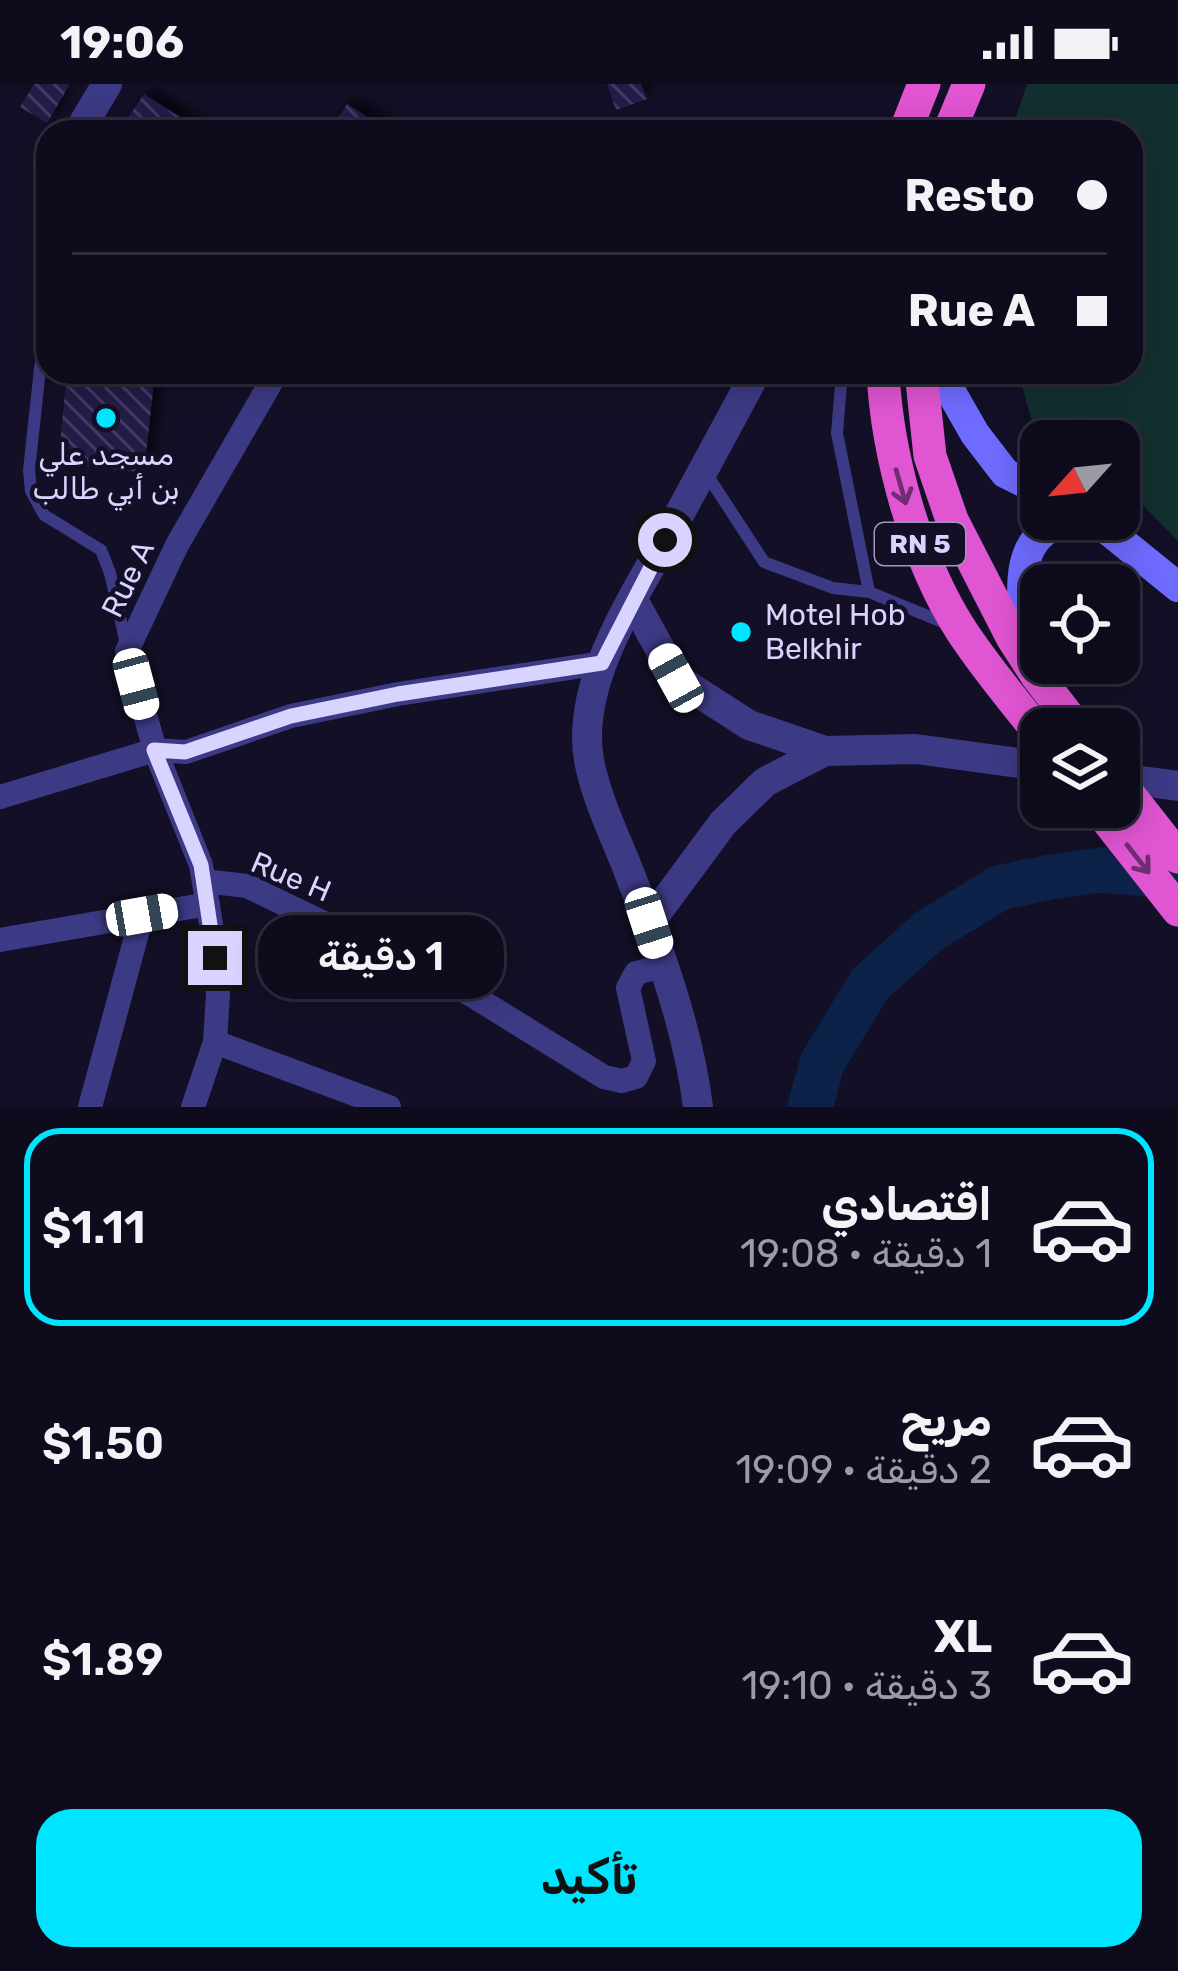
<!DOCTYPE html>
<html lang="ar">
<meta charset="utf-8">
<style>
:root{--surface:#0e0b1c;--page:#1c1929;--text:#f1f3f6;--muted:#9b9ba3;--line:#2e2b3b;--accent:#00e5ff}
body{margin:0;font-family:Rubik,"Noto Naskh Arabic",sans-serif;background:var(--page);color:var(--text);direction:rtl;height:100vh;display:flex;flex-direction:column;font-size:45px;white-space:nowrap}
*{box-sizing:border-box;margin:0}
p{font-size:39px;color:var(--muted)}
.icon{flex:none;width:66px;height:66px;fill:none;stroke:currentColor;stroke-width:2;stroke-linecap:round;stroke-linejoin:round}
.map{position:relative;height:1023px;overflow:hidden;direction:ltr}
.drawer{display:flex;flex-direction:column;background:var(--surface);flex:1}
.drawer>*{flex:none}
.hud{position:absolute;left:36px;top:36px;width:1107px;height:264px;border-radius:36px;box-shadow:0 6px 30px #0003,0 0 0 3px var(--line);direction:rtl;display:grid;align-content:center;height:264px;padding:0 36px;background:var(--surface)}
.needle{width:78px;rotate:243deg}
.tools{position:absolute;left:1020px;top:336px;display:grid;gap:24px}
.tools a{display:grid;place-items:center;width:120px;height:120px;border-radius:24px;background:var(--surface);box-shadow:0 6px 30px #0003,0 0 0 3px var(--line);font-size:60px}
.end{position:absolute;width:54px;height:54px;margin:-27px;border:15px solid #d9d4ff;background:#111;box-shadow:0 0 0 6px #111}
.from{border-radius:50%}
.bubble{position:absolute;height:84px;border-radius:36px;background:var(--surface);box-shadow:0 6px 30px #0003,0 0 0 3px var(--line);font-size:39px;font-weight:600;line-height:84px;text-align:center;direction:rtl}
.car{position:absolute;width:36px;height:72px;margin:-36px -18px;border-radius:15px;box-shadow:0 0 9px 3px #0007;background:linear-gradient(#fff 24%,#345 0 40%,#fff 0 76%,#345 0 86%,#fff 0)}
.hud b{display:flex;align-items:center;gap:42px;height:114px;font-size:45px}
.hud b+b{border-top:3px solid var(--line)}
.hud i{width:30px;height:30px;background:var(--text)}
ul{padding:21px 0 0;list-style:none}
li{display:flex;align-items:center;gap:36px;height:198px;margin:0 24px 18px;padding:0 12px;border:6px solid transparent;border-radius:36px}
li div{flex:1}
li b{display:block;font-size:45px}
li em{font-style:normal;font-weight:600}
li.current{border-color:var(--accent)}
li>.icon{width:108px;height:108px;stroke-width:1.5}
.action{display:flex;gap:24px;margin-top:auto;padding:24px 36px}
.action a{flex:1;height:138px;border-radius:36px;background:var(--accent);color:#111;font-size:48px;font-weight:600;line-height:138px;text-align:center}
.status{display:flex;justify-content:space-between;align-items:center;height:84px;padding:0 60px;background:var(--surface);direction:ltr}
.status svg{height:33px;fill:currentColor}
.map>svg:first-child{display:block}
.garden{fill:#12302f}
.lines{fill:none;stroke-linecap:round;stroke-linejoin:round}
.river{stroke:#0c2248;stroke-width:45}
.building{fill:url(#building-back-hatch);filter:url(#shadow)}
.service{stroke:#3d3a85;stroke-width:12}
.minor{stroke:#3d3a85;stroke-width:24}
.tertiary{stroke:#3d3a85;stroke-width:30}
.secondary{stroke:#6f6bff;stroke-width:30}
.trunk{stroke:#e055d1;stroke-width:33}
.oneway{stroke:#6f2e73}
.route{stroke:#d9d4ff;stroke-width:15}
.poi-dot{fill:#00e5ff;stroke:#130f26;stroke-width:4.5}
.labels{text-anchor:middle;stroke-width:9;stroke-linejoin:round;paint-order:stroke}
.shield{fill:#130f26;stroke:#9e99be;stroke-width:3}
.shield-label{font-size:27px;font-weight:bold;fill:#d9d4ff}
.poi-label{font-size:30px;fill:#d9d4ff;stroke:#130f26}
.street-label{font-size:30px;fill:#d9d4ff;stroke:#130f26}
</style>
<div class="status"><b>19:06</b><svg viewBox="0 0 49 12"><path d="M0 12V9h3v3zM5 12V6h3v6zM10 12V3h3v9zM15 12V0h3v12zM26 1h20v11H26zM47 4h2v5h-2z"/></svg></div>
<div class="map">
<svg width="1178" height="1023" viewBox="0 0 1178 1023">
<defs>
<pattern id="building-back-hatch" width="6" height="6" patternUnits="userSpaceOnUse" patternTransform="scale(3)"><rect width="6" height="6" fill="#241b47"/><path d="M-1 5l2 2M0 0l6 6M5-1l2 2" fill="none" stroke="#433b63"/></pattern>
<filter id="shadow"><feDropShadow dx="8" dy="-8" stdDeviation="6" flood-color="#0009"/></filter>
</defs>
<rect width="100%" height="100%" fill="#130f26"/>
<path class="garden" d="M1027,0H1178V457L1122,400H1119V357H1041V369L1018,288H1131V48H1011Z"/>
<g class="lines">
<path class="river" d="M810,1023L822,979L870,900L929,847L999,804L1050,793L1101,786L1178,793"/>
</g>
<path class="building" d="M34,0H70L47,39L20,23Z
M607,0H641L647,15L616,26Z
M144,10L203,48H140L125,38Z
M347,20L391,48H336L331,45Z
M67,288H155L144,389L58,379Z"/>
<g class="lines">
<path class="service" d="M48,212L29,386L31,407L44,431L101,466L110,489L126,560
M842,288L837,349L869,508L950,541
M704,386L764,478L833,504L869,508"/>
<path class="minor" d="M0,713L155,666L186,668L291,632L398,610L602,579
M204,797L247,802L465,907L604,993L622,997L636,993L644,977L628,904L636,889L663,882
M0,856L208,820
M215,958L389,1023
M90,1023L142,831
M193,1023L215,958L218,909L211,840L201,781L155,666L127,567L177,461L277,288"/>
<path class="tertiary" d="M84,48L82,42L107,0
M633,516L676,594L749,641L825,667
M1119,694L1178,702
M649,839L723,739L765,698L825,667L916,665L1041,682
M698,1023C688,942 658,863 629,788C615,752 596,714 589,676C575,596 638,508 674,440C701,390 729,339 756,288"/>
<path class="secondary" d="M949,288L951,308L975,350L1005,389L1041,407
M1094,435L1178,503
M1030,581C1025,528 1001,450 1073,435"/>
<path class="trunk" d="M905,48L924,0
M949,48L969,0
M883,288C887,371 916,476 961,546C985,583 1014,617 1041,651
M921,288L930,372L952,436L1012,553L1037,592L1078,645
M1119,698L1178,773
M1097,723L1178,826"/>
</g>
<defs><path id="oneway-shaft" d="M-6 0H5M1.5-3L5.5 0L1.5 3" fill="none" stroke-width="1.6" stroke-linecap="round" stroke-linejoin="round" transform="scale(3)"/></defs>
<g class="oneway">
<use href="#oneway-shaft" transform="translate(901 403) rotate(74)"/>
<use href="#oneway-shaft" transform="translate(1138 775) rotate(52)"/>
</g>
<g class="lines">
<path class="route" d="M215,874L201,781L154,666L185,668L291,632L398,610L602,579L665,456"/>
</g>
<g class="poi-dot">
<circle cx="106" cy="334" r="12"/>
<circle cx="741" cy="548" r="12"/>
</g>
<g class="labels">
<rect class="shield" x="875" y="439" width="90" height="42" rx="9"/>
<g class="shield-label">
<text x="920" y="469">RN 5</text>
</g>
<g class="poi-label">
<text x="106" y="381">مسجد علي<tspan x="106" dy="34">بن أبي طالب</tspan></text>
<text x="765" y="541" text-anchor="start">Motel Hob<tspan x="765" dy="34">Belkhir</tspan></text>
</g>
<g class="street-label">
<text transform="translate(128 495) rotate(-64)" y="10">Rue A</text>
<text transform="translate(291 793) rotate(23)" y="10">Rue H</text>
</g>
</g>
</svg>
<div class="tools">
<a><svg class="needle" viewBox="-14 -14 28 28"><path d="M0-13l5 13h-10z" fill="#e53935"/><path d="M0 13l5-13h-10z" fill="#9b9ba3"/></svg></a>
<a><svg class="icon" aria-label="locate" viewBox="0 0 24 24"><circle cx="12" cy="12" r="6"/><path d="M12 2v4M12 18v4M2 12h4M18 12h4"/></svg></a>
<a><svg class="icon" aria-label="layers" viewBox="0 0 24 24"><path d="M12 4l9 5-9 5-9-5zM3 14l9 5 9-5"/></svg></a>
</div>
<i class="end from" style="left:665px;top:456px"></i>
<i class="end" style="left:215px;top:874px"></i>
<div class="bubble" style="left:258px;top:831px;width:246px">1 دقيقة</div>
<i class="car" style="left:676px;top:594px;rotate:331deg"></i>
<i class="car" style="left:136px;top:600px;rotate:165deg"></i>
<i class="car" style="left:142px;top:831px;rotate:80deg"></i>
<i class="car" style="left:649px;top:839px;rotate:162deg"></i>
<div class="hud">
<b><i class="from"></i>Resto</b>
<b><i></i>Rue A</b>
</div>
</div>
<section class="drawer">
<ul>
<li class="current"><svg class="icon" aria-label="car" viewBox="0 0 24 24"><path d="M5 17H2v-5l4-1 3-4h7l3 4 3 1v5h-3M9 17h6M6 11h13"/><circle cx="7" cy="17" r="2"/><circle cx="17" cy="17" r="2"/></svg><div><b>اقتصادي</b><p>1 دقيقة · 19:08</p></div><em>$1.11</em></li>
<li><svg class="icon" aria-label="car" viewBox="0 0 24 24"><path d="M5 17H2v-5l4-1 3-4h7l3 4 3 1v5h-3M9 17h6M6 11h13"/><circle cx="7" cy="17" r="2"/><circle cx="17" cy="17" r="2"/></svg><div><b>مريح</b><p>2 دقيقة · 19:09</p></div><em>$1.50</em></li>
<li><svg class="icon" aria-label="car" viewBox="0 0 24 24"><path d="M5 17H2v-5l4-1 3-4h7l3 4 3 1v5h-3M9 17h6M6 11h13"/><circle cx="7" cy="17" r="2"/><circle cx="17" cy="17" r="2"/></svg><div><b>XL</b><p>3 دقيقة · 19:10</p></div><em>$1.89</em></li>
</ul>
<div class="action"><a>تأكيد</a></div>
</section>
